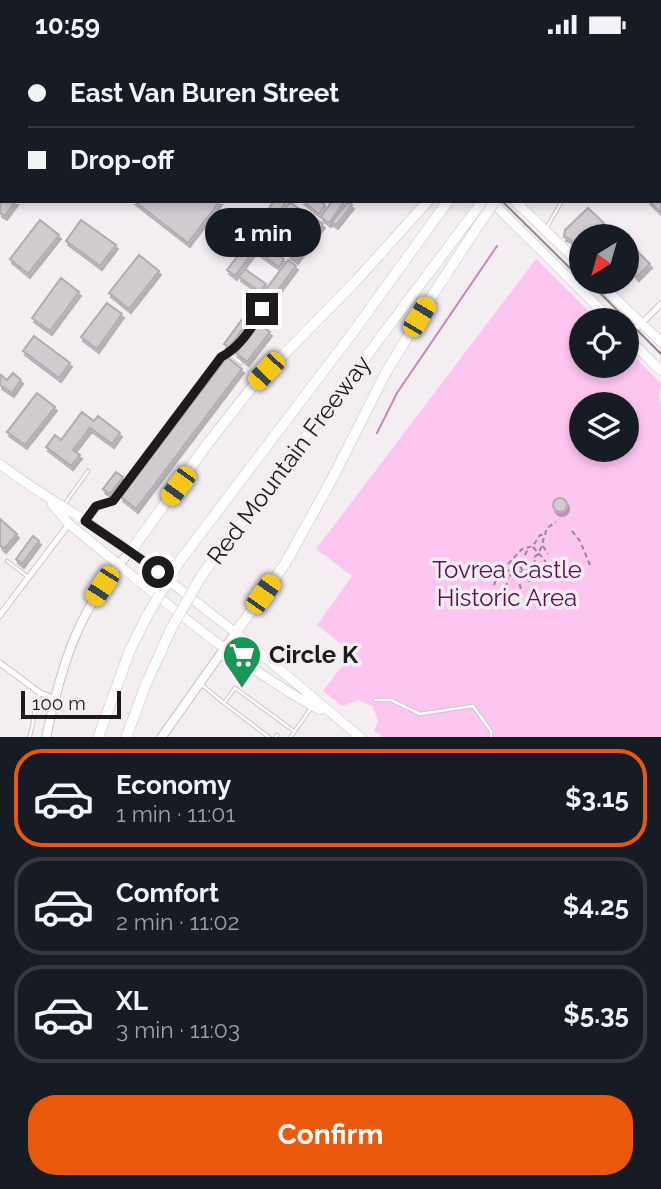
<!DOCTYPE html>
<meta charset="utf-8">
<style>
:root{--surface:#171b24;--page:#242831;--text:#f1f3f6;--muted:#9ea1a6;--line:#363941;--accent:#ea580c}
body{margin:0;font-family:Raleway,sans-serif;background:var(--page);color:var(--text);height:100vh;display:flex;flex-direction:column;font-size:26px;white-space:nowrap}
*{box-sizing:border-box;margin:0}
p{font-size:23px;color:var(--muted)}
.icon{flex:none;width:38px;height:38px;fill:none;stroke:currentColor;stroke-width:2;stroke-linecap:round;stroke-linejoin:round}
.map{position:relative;height:688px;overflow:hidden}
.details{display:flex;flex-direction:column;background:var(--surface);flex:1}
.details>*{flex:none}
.banner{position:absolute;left:0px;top:0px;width:662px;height:154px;box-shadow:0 4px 10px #0003;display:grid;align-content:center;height:154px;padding:0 28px;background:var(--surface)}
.needle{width:46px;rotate:217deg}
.tools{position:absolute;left:569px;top:175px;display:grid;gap:14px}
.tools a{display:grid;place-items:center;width:70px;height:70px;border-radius:50%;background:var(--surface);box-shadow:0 4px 10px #0003;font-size:35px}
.scale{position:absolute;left:21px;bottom:18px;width:100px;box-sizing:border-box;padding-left:7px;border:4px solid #1c1a1b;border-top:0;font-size:19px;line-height:24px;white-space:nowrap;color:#1c1a1b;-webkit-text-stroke:5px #f4eef3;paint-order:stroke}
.end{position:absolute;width:32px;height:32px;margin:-16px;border:9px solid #1c1a1b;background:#fff;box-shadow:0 0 0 4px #fff}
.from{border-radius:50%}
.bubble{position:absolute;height:49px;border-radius:24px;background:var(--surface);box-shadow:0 4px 10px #0003;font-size:23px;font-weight:700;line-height:49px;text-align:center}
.car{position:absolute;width:21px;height:42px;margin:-21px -10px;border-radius:9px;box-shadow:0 0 5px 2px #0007;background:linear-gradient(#f5c518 24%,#345 0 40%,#f5c518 0 76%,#345 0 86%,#f5c518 0)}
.banner b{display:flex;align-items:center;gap:24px;height:66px;font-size:26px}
.banner b+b{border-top:2px solid var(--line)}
.banner i{width:18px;height:18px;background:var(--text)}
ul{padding:12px 0 0;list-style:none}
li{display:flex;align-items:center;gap:21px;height:98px;margin:0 14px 10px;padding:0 14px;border:4px solid var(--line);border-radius:28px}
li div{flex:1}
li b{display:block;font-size:26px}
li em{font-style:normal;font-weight:700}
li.on{border-color:var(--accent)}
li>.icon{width:63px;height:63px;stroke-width:1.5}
.button{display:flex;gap:14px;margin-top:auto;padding:14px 28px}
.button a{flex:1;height:80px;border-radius:28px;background:var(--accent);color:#fff;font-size:28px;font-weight:700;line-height:80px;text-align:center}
.status{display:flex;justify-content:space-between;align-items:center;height:49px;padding:0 35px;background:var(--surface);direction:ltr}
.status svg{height:19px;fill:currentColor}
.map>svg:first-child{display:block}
.green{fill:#fdc6f1;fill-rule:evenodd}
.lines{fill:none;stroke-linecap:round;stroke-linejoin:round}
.stream{stroke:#c786bb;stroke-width:2}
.building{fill:#d1cbd0;stroke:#b1abb0;stroke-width:2;filter:url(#shadow)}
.lane-casing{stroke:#c9c3c8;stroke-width:4.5}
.street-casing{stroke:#c9c3c8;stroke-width:7}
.secondary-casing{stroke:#c9c3c8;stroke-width:10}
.primary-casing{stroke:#c9c3c8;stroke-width:10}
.highway-casing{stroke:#c9c3c8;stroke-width:11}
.path{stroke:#8f8a8e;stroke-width:2;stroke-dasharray:5 3.5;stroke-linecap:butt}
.lane{stroke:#fff;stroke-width:2.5}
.street{stroke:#fff;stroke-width:5}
.secondary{stroke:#fff;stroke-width:8}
.primary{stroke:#fff;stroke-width:9}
.highway{stroke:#fff;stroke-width:10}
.tram{stroke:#8b878a;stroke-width:2}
.highway-bridge-casing{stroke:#c9c3c8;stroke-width:11;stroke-linecap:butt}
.highway-bridge{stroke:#fff;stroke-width:10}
.route{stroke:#1c1a1b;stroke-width:9}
.labels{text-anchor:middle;stroke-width:7;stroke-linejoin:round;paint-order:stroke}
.street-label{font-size:24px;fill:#1c1a1b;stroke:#f4eef3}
.park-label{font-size:24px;fill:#5c0d53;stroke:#f4eef3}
.poi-label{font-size:24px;font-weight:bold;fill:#1c1a1b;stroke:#f4eef3;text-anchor:start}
</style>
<div class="status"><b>10:59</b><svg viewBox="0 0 49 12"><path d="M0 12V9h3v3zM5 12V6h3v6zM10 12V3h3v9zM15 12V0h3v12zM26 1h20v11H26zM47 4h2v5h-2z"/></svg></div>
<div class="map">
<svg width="661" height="689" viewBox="0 0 661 689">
<defs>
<filter id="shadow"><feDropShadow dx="2" dy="4" stdDeviation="0" flood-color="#0004"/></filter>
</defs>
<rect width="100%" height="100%" fill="#f4eef3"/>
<path class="green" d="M536,210L598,271H581V317H626L627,300L661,335L659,348L661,355V688H383L374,682L378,672L373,658L359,651L342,657L323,642L352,604L317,576L352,527L316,500ZM581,355H626V401H581Z"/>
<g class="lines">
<path class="stream" d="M377,384L397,344L497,197"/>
</g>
<path class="building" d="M661,72V164L649,152H660Z
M2,138V152H16L5,167L0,164Z
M134,152H220L188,194Z
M274,152H287L262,186L254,180Z
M303,152H320L325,156L319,165Z
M332,152H345L329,174L321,168Z
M290,153L311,169L306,177L284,161Z
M348,153L352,156L336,176L332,173Z
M588,159L604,174L591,187H581V197L579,199L568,189L564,188L565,181Z
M315,169L323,175L296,211L288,205Z
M40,171L59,186L28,225L10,210Z
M81,171L116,196L100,217L66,192Z
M272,178L293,194L287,202L266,186Z
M254,185L262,191L235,227L227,221Z
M626,191L650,215L637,228L631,222L626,227Z
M263,195L284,210L279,218L258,203Z
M139,206L159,222L129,260L109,244Z
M288,211L296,217L269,253L261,247Z
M245,220L266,235L260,243L239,228Z
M61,229L79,243L50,282L32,269Z
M107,254L122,265L97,300L81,288Z
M246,265L251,269L229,298L224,295Z
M259,275L270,283L247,313L236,304Z
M34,287L70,314L59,329L23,302Z
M227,308L242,320L136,460L121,448Z
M13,324L21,331L12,344L0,336V328L1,326L7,331Z
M37,344L55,358L25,396L7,383Z
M82,363L94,372L98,367L120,384L112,395L90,379L73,401L80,406L71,417L46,398L55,386L61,391Z
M116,423L123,428L110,445L103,440Z
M553 456a7 7 0 1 1 14 0a7 7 0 1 1-14 0Z
M0,470L17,485L4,500L0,496Z
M33,487L39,492L22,515L16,510Z"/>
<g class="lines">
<g class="lane-casing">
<path id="lane" d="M369,2L371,0
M547,178L562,152
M230,305L241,314
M64,456L88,422
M87,469L97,457L113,452L221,308C239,300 253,278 262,260
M7,512L28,528
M202,636L224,654
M375,651H391L420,665L473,657L491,682V689
M29,689C35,674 33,658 40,644
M270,689L224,654L235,639L294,682
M275,689L277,686
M290,689L311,659"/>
</g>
<g class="street-casing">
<path id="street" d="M459,2L460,0
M628,288L661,255
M0,566L69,475
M0,614L40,644L54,649"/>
</g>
<g class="secondary-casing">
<path id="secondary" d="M46,689C61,616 79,557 131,502
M161,689L236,583"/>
</g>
<g class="primary-casing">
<path id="primary" d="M336,0L338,2
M358,0L360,2
M491,152L611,271
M515,152L581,216
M598,233L661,293
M626,287L661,322
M0,415C24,434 49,449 75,465C94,476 110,491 131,502L246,592L361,689
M52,455L69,475C147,538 232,613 320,661"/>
</g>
<g class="highway-casing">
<path id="highway" d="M561,2L563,0
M599,2L600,0
M131,502L208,394L253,337L355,233L428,152
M179,513L354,282L448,152
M202,526L483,152
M236,583L285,515L333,428L384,327L430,250L476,180
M98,689L130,601L148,565
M126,689L146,635L172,578"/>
</g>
<path class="path" d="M572,482L580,492L590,516
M543,497L548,505
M533,498L546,513
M525,506L528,500
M516,510L529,533
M544,518L535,515L534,508L539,505L547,479L556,473
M506,521L511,522L514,518
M501,525C511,530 520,522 530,520L538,526
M517,527L521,540
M494,536L499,525L522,500L533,497L540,486H545
M506,539L508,528"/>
<use href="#lane" class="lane"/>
<use href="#street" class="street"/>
<use href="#secondary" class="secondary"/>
<use href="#primary" class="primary"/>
<use href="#highway" class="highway"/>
<path class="tram" d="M350,0L352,2
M502,152L581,230
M589,233L661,305"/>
<g class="highway-bridge-casing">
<path id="highway-bridge" d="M476,180L495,152
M148,565L179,513
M172,578L202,526"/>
</g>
<use href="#highway-bridge" class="highway-bridge"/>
</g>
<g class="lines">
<path class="route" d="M158,523C134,504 109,489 85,472L96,457L113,452L221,308C239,299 253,278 262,260"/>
</g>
<defs>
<g id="supermarket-pin" transform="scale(2.0125)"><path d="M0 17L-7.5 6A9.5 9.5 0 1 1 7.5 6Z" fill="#189654" stroke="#f4eef3"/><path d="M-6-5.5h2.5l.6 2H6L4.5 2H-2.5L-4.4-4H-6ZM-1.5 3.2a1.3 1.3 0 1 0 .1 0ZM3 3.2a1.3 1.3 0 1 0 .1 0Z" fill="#fff"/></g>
</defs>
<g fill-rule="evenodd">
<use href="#supermarket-pin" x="242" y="606"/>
</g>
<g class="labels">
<g class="street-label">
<text transform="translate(289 411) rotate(-53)" y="8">Red Mountain Freeway</text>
</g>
<g class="park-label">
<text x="507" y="529">Tovrea Castle<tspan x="507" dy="28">Historic Area</tspan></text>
</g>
<g class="poi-label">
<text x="269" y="614">Circle K</text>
</g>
</g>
</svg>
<div class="tools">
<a><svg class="needle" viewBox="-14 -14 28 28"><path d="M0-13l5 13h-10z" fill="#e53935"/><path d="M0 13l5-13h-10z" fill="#9ea1a6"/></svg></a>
<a><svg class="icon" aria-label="locate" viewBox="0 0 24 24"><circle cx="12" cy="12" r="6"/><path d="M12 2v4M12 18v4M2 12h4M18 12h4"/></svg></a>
<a><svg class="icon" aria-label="layers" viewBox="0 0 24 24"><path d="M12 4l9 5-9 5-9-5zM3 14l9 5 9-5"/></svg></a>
</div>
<div class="scale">100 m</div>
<i class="end from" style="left:158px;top:523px"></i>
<i class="end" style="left:262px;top:260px"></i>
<div class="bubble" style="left:205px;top:159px;width:116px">1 min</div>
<i class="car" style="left:419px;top:268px;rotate:31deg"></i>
<i class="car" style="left:266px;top:322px;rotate:223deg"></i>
<i class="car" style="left:178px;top:437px;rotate:216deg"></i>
<i class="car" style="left:102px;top:537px;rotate:213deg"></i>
<i class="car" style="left:263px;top:545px;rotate:35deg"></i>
<div class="banner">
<b><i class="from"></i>East Van Buren Street</b>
<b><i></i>Drop-off</b>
</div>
</div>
<section class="details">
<ul>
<li class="on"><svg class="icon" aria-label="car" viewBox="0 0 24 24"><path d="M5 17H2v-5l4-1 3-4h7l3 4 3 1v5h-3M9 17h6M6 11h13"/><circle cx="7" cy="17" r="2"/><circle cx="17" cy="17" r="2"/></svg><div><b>Economy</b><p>1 min · 11:01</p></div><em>$3.15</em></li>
<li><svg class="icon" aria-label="car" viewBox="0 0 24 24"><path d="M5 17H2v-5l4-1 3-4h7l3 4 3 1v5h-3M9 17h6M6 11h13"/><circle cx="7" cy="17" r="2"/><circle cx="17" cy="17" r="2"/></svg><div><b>Comfort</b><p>2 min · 11:02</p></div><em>$4.25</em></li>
<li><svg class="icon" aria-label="car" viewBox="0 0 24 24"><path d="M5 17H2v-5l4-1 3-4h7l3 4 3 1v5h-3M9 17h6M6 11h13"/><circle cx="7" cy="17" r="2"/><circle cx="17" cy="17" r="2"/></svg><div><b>XL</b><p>3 min · 11:03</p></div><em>$5.35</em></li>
</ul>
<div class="button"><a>Confirm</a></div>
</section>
